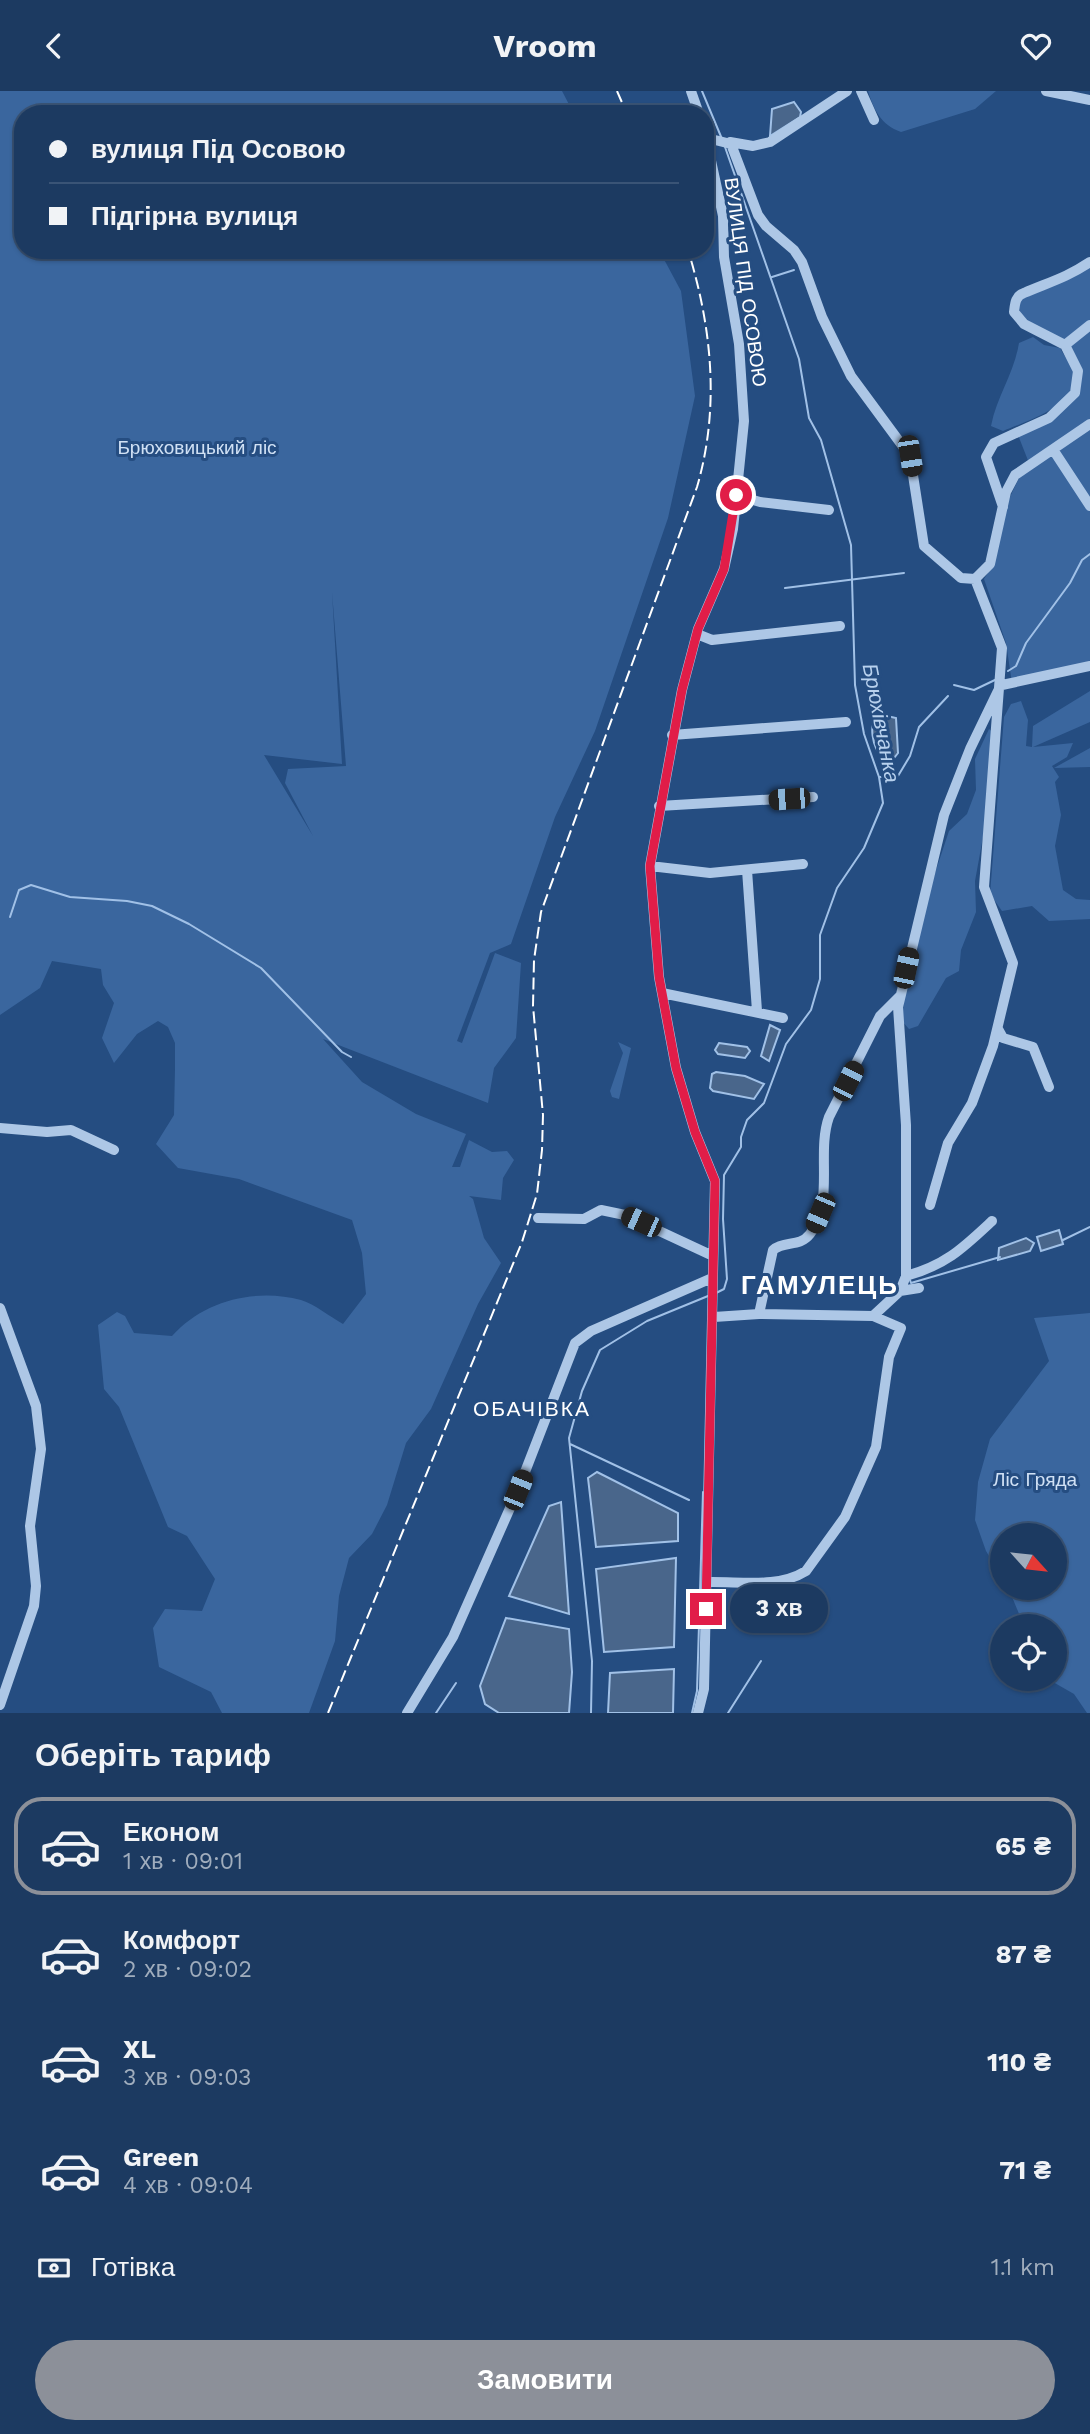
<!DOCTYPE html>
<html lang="uk">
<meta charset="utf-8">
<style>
:root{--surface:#1c3a61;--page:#29456a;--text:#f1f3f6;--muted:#a0adbd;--line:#3a5476;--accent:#8c9099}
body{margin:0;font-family:"Work Sans",sans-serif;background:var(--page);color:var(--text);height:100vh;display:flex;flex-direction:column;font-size:26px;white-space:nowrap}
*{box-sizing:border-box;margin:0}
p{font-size:23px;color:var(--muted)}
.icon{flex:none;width:38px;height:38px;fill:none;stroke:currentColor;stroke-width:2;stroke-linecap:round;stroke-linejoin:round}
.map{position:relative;height:1622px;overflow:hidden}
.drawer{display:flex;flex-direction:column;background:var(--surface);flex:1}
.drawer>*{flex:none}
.banner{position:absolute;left:14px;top:14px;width:700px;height:154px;border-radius:28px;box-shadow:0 2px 5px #0004,0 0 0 2px var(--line);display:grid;align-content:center;height:154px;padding:0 35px;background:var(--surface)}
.needle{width:46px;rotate:117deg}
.buttons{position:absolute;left:990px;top:1432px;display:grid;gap:14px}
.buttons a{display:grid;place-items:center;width:77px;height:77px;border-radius:50%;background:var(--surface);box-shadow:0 2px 5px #0004,0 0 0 2px var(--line);font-size:35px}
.end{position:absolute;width:32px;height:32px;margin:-16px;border:9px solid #e11d48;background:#fff;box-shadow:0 0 0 4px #fff}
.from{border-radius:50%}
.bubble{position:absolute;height:49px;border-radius:24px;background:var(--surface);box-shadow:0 2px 5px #0004,0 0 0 2px var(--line);font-size:23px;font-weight:700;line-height:49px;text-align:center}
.car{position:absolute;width:21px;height:42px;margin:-21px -10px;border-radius:9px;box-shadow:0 0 5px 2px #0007;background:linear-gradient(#222 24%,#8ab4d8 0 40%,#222 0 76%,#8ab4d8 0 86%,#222 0)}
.banner b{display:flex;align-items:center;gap:24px;height:66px;font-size:26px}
.banner b+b{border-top:2px solid var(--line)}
.banner i{width:18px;height:18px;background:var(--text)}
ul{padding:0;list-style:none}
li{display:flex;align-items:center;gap:21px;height:98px;margin:0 14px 10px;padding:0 21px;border:4px solid transparent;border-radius:28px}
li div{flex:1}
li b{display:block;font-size:26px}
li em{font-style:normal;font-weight:700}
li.current{border-color:var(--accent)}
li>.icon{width:63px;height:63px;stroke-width:1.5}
h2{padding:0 35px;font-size:32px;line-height:84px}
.pay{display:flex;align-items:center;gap:18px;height:77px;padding:0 35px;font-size:26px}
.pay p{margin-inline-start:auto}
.cta{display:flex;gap:14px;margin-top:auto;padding:14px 35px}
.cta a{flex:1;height:80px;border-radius:42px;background:var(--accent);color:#fff;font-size:28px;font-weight:700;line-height:80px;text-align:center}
header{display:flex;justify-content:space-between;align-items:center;height:91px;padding:0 35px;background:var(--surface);font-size:32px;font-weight:700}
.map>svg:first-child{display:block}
.green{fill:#3a669e;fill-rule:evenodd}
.water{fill:#49668b;stroke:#a1c1e7;stroke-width:2}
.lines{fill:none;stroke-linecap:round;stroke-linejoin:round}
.stream{stroke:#a1c1e7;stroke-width:2}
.minor{stroke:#adc7e6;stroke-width:10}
.rail{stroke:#fff;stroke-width:2;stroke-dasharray:12 5;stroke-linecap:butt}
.route{stroke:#e11d48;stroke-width:9}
.labels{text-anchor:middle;stroke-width:6;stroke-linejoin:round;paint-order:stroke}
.street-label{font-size:19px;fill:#fff;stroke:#254d81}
.park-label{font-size:19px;fill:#d0e1f5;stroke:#254d81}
.water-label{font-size:21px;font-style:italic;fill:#b8d1ee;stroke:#254d81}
.neighbourhood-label{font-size:21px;letter-spacing:2px;fill:#fff;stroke:#254d81}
.district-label{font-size:26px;font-weight:bold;letter-spacing:2px;fill:#fff;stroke:#254d81}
</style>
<header><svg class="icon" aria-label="back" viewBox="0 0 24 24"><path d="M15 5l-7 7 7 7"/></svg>Vroom<svg class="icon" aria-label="heart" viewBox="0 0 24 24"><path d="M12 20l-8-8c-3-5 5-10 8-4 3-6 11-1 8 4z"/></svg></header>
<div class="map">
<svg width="1090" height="1622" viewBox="0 0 1090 1622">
<rect width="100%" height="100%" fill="#254d81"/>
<path class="green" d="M0,0H562L574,23H23V159H659L681,200L695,305L668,427L595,640L555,726L511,853L490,862L457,950L462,952L495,862L521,872L516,947L494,977L488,1012L323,948L362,991L416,1023L466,1043L452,1076H460L469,1049L492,1061L507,1060L514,1069L503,1087L501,1109L469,1105L473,1108L484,1147L501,1172L478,1213L431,1318L406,1352L387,1414L372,1443L349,1467L339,1505L335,1550L309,1622H222L211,1601L159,1576L153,1537L165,1518L202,1520L215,1488L187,1445L168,1436L119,1316L104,1298L98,1234L117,1221L125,1225L134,1242L172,1245C204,1209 256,1197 301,1209C315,1213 330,1226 343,1233L366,1203L362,1162L352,1129L239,1088L178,1077L156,1053L174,1024L175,978V952L168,936L158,930L137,943L114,972L102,947L114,912L103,894L101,878L52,870L40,897L0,924ZM332,501L346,675L288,678L285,692L313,745L264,664L342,673Z
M868,0H996L975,18L901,41C881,34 874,19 868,0Z
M1090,174V570L1012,592L1006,552L984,488C997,469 997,453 1002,431C1007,410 1016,390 1029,372L1018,344L1077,302L1069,254L1024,231L1016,210Z
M1033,246L1044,254L1060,257C1063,263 1069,270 1072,277C1085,313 1027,330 1003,340L991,335C997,305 1014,283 1019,252Z
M1090,600V631L1033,656L1073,652L1067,666L1052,675L1059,686L1055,691L1061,724L1055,755L1063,799L1076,808L1090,809V828L1049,830L1032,815L1002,820L990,803L1004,626L1011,613L1021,610L1028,629L1026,655L1032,656L1033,635Z
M989,638L994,642L987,724L975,790L976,821L961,859L959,880L946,887L918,935L909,938L902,930L904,908L932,791L949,740L967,723L976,699L975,668Z
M1090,657V676L1054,677Z
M618,951L631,957L619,1008L612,1006L610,1000L623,962Z
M1090,1222V1622H1087L1074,1603L1046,1587H1055V1535H1024L1008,1496H1055V1444H1003V1488L986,1460L975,1429L978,1391L990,1348L1049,1270L1034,1227Z"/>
<path class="water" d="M794,11L801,21L800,26L770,45L772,18Z
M878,623L896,627L898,662L894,667L883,666C872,657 868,633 878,623Z
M770,934L780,939L769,970L761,965Z
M719,952L747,956L750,960L745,967L718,963L715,959Z
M716,981L745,985L764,993L754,1008L713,1000L710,997L712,983Z
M1059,1139L1063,1153L1041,1160L1037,1146Z
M1026,1147L1034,1152L1030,1160L998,1169L999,1157Z
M597,1381L678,1422V1450L596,1456L588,1387Z
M561,1411L569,1523L509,1505L549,1415Z
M676,1467L674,1556L604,1561L596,1478Z
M506,1527L569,1538L572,1581L569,1622H499L485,1613L480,1595Z
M674,1578L673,1622H608L610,1582Z"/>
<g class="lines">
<path class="stream" d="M702,0L722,48
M772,186L794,179
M785,497L904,482
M1008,580L1016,575L1026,552L1070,492L1082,469L1090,463
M954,594L974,599L997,588
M880,686L898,685L910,665L919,636L948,605
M10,826L19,799L31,794L70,806L127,810L152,815L189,833L261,877L342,961L351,966
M1063,1149L1090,1136
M910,1189L911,1192L1000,1166
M716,1202L724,1198L727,1188L723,1128L724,1084L741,1056V1046L747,1029L764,1012L786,953L811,919L820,888V844L837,797L864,757L883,712L879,686L864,643L855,594L851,454L821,349L809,327L799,268L725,56
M570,1353L689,1409
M436,1622L456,1592
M591,1622L592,1570L569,1347L582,1300L600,1259L647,1230L708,1205
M692,1622L697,1600L703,1401
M728,1622L761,1570"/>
<path class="minor" d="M691,0L699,23
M861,0L874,29
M1046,0L1090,9
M707,47L731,53L758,124L766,135L794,159L802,171L822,226L851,285L910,365L924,455L961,487L975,488L1002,557L984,796L1013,872L993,955L972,1012L948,1052L930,1114
M730,51L753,55L770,51L847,0
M1065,254L1024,233L1014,221C1015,213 1015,205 1024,202C1047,192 1068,186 1090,171
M1054,360L1090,415
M736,404L760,411L829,419
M1003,416L986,366L994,352L1049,327L1075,302L1078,280L1065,254L1090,234
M975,488L990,473L1006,401L1015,384L1090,333
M697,543L712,549L840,535
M1002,594L1090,575
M672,644L846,631
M659,715L813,706
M650,775L710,782L803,773
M747,779L757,920
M662,902L783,927
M998,938L1003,947L1033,956L1049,996
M0,1037L47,1041L71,1039L114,1059
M538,1127L584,1128L601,1119L625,1124L713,1165
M906,1185C946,1174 963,1157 992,1130
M900,1200L906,1185V1034L898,916L944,724L970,658L998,600
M0,1217L36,1315L41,1358L30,1435L36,1495L34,1515L0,1614
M759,1223L773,1159C785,1149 799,1157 810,1143C835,1111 816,1062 829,1026L880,925L900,905
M714,1226L759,1223L873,1225L900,1200L919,1197
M707,1491C740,1490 777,1498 806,1480L845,1426L876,1356L889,1266L901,1237L873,1225
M407,1622L453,1546L518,1399L575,1252L591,1240L712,1187
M698,1622L704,1598L715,1090L695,1041L676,977L659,886L650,775L682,599L698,538L724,478L733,438L744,330L739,253L724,166L723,125L705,42"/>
<path class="rail" d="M617,0L627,23
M328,1622L522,1151L537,1103L542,1059L543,1024L533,915L534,869L541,821L697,396C720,317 712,237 688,159"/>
</g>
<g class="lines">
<path class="route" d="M706,1518L715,1090L695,1041L676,977L659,886L650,775L682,599L698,538L724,478L736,404"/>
</g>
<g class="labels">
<g class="street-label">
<text transform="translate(746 191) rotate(82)" y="7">ВУЛИЦЯ ПІД ОСОВОЮ</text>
</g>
<g class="park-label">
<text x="197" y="363">Брюховицький ліс</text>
<text x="1035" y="1395">Ліс Гряда</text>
</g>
<g class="water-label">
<text transform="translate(881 632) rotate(79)" y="7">Брюхівчанка</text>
</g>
<g class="neighbourhood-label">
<text x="532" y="1325">ОБАЧІВКА</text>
</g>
<g class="district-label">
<text x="820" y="1203">ГАМУЛЕЦЬ</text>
</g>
</g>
</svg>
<div class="buttons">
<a><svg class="needle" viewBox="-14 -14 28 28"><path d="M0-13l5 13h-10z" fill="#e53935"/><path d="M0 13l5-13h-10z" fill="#a0adbd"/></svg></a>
<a><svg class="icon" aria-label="locate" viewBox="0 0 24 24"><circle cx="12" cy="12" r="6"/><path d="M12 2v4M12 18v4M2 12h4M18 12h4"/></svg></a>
</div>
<i class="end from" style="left:736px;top:404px"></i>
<i class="end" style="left:706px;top:1518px"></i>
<div class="bubble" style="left:730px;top:1493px;width:98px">3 хв</div>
<i class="car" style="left:910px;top:365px;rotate:171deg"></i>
<i class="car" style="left:789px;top:708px;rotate:266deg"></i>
<i class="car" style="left:906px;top:877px;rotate:12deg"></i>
<i class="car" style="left:848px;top:990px;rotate:27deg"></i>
<i class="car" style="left:820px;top:1122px;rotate:203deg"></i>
<i class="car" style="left:641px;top:1131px;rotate:294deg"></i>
<i class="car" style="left:518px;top:1399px;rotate:22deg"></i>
<div class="banner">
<b><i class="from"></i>вулиця Під Осовою</b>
<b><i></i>Підгірна вулиця</b>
</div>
</div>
<section class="drawer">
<h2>Оберіть тариф</h2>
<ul>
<li class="current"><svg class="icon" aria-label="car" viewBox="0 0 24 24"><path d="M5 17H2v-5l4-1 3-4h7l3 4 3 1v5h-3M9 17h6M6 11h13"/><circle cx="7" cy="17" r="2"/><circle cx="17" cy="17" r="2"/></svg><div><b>Економ</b><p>1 хв · 09:01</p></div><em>65 ₴</em></li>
<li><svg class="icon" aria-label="car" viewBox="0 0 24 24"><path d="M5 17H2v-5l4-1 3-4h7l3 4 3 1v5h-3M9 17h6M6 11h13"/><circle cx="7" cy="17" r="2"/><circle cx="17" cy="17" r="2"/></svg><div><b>Комфорт</b><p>2 хв · 09:02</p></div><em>87 ₴</em></li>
<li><svg class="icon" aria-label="car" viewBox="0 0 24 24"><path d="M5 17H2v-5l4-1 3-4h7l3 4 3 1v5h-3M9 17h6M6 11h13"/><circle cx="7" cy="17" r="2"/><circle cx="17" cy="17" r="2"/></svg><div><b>XL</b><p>3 хв · 09:03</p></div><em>110 ₴</em></li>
<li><svg class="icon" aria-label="car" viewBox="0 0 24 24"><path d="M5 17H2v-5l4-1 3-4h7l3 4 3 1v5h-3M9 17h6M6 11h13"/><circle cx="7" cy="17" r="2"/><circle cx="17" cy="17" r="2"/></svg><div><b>Green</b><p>4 хв · 09:04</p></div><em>71 ₴</em></li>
</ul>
<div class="pay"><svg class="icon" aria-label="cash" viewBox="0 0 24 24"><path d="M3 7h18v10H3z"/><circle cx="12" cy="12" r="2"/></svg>Готівка<p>1.1 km</p></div>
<div class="cta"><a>Замовити</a></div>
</section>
